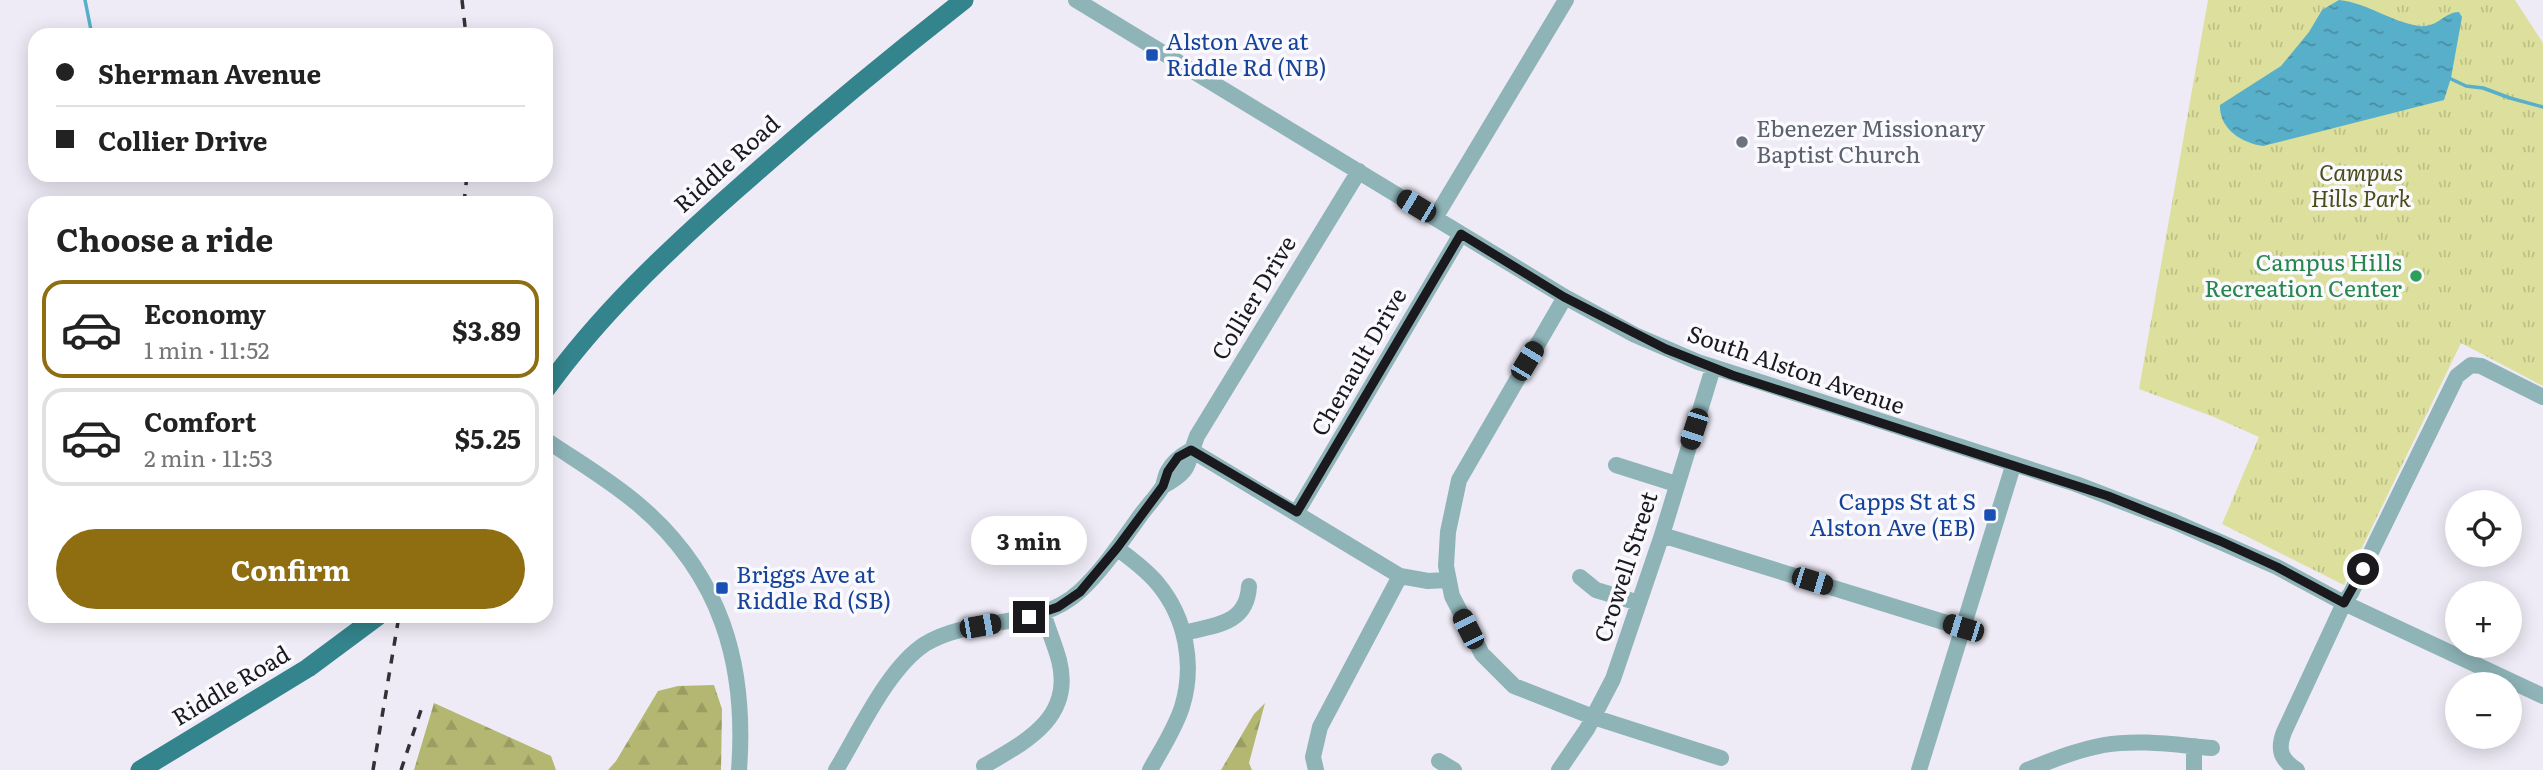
<!DOCTYPE html>
<meta charset="utf-8">
<style>
:root{--surface:#fff;--page:#f6f6f6;--text:#222;--muted:#767676;--line:#e0e0e0;--accent:#8f6d11}
body{margin:0;font-family:Literata,serif;background:var(--page);color:var(--text);height:100vh;display:flex;flex-direction:column;font-size:26px;white-space:nowrap}
*{box-sizing:border-box;margin:0}
p{font-size:23px;color:var(--muted)}
.icon{flex:none;width:38px;height:38px;fill:none;stroke:currentColor;stroke-width:2;stroke-linecap:round;stroke-linejoin:round}
.map{position:relative;flex:1;overflow:hidden}
.panel{position:absolute;left:28px;top:196px;width:525px;height:427px;display:flex;flex-direction:column;background:var(--surface);border-radius:21px;box-shadow:0 4px 18px #0003}
.panel>*{flex:none}
.banner{position:absolute;left:28px;top:28px;width:525px;height:154px;border-radius:21px;box-shadow:0 4px 18px #0003;display:grid;align-content:center;height:154px;padding:0 28px;background:var(--surface)}
.fabs{position:absolute;left:2445px;top:490px;display:grid;gap:14px}
.fabs a{display:grid;place-items:center;width:77px;height:77px;border-radius:50%;background:var(--surface);box-shadow:0 4px 18px #0003;font-size:35px}
.end{position:absolute;width:32px;height:32px;margin:-16px;border:9px solid #1a191d;background:#fff;box-shadow:0 0 0 4px #fff}
.from{border-radius:50%}
.bubble{position:absolute;height:49px;border-radius:24px;background:var(--surface);box-shadow:0 4px 18px #0003;font-size:23px;font-weight:700;line-height:49px;text-align:center}
.car{position:absolute;width:21px;height:42px;margin:-21px -10px;border-radius:9px;box-shadow:0 0 5px 2px #0007;background:linear-gradient(#222 24%,#8ab4d8 0 40%,#222 0 76%,#8ab4d8 0 86%,#222 0)}
.banner b{display:flex;align-items:center;gap:24px;height:66px;font-size:26px}
.banner b+b{border-top:2px solid var(--line)}
.banner i{width:18px;height:18px;background:var(--text)}
ul{padding:0;list-style:none}
li{display:flex;align-items:center;gap:21px;height:98px;margin:0 14px 10px;padding:0 14px;border:4px solid var(--line);border-radius:21px}
li div{flex:1}
li b{display:block;font-size:26px}
li em{font-style:normal;font-weight:700}
li.selected{border-color:var(--accent)}
li>.icon{width:63px;height:63px;stroke-width:1.5}
h2{padding:0 28px;font-size:32px;line-height:84px}
.action{display:flex;gap:14px;margin-top:auto;padding:14px 28px}
.action a{flex:1;height:80px;border-radius:42px;background:var(--accent);color:#fff;font-size:28px;font-weight:700;line-height:80px;text-align:center}
.map>svg:first-child{display:block}
.forest{fill:url(#forest-firs)}
.park{fill:url(#park-tufts)}
.water{fill:url(#water-ripples)}
.lines{fill:none;stroke-linecap:round;stroke-linejoin:round}
.stream{stroke:#58afc9;stroke-width:3.5}
.minor{stroke:#8eb4b8;stroke-width:16}
.major{stroke:#33848c;stroke-width:19}
.rail{stroke:#323135;stroke-width:3.5;stroke-dasharray:9 9;stroke-linecap:butt}
.route{stroke:#1a191d;stroke-width:9}
.transit-dot{fill:#1a4fb4;stroke:#faf9fe;stroke-width:2.5}
.worship-dot{fill:#6b7280;stroke:#faf9fe;stroke-width:2.5}
.leisure-dot{fill:#2e9e5b;stroke:#faf9fe;stroke-width:2.5}
.labels{text-anchor:middle;stroke-width:7;stroke-linejoin:round;paint-order:stroke}
.transit-label{font-size:23px;fill:#164399;stroke:#faf9fe;text-anchor:start}
.worship-label{font-size:23px;fill:#5b616d;stroke:#faf9fe;text-anchor:start}
.street-label{font-size:23px;fill:#1a191d;stroke:#faf9fe}
.park-label{font-size:23px;font-style:italic;fill:#4b4d19;stroke:#faf9fe}
.leisure-label{font-size:23px;fill:#27864d;stroke:#faf9fe;text-anchor:end}
</style>
<div class="map">
<svg width="2543" height="770" viewBox="0 0 2543 770">
<defs>
<pattern id="forest-firs" width="22" height="20" patternUnits="userSpaceOnUse" patternTransform="scale(1.75)"><rect width="22" height="20" fill="#b3b771"/><path d="M5 1l3.5 6h-7zM16 11l3.5 6h-7z" fill="#999d61"/></pattern>
<pattern id="park-tufts" width="24" height="20" patternUnits="userSpaceOnUse" patternTransform="scale(1.75)"><rect width="24" height="20" fill="#dce09c"/><path d="M3 7l-1-3M5 7V3M7 7l1-3M15 17l-1-3M17 17v-4M19 17l1-3" fill="none" stroke="#bcc086"/></pattern>
<pattern id="water-ripples" width="26" height="14" patternUnits="userSpaceOnUse" patternTransform="scale(1.75)"><rect width="26" height="14" fill="#58afc9"/><path d="M2 4q2-2 4 0t4 0M15 11q2-2 4 0t4 0" fill="none" stroke="#488ea3"/></pattern>
</defs>
<rect width="100%" height="100%" fill="#eeebf6"/>
<path class="forest" d="M714,685L722,709L721,770H608L616,761L658,691L678,686Z
M434,703L551,756L556,770H414Z
M1265,703L1249,763L1252,770H1221L1254,714Z"/>
<path class="park" d="M2208,0H2515L2543,43V386L2461,343L2344,585L2222,524L2259,437L2214,417L2139,389Z"/>
<path class="water" d="M2339,0C2368,3 2391,22 2419,26C2438,28 2444,12 2459,12L2462,17L2451,78L2444,100L2263,146C2242,143 2219,129 2220,105L2281,66L2309,32L2322,10Z"/>
<g class="lines">
<path class="stream" d="M85,0L92,35
M2449,78L2466,86L2483,88L2510,98L2543,107"/>
<path class="minor" d="M1076,0L1565,297L1635,335L1698,362L2076,484L2175,522L2277,567L2344,603L2543,696
M1435,218L1566,0
M1565,297L1459,480L1448,532L1446,566L1452,596L1482,654L1514,686L1593,717L1721,758
M546,440C577,461 610,480 639,505C721,575 747,664 739,770
M1191,450L1400,576L1428,581L1447,580
M1616,465L1676,484
M1163,486C1193,470 1186,464 1197,436L1359,171
M1297,512L1461,234
M1662,535L1963,628
M1117,548C1131,559 1147,570 1158,584C1186,618 1195,665 1182,707C1175,729 1161,750 1150,770
M1580,577L1596,590L1639,603
M1184,633C1214,625 1247,625 1249,586
M2194,746V770
M1439,761L1454,770
M984,766C1025,742 1074,718 1059,660C1055,645 1048,629 1043,613
M836,770C859,732 888,668 925,644C973,615 1037,631 1080,591C1103,570 1122,541 1140,516C1147,506 1157,496 1163,486C1165,481 1165,475 1168,471C1173,461 1182,455 1191,450
M1316,770L1313,757L1320,727L1400,576
M1559,770L1587,729L1613,679L1662,535L1713,368
M1919,770L2013,466
M2027,770C2053,760 2077,750 2104,745C2140,739 2176,745 2212,748
M2297,770C2281,760 2277,750 2284,732L2344,603L2351,593L2457,376L2471,365L2481,366L2543,397"/>
<path class="major" d="M546,389C600,314 667,251 736,190C810,124 886,61 964,0
M140,770L308,668L378,616"/>
<path class="rail" d="M462,0L466,35
M464,203L467,175
M373,770L399,616
M401,770L422,707"/>
</g>
<g class="lines">
<path class="route" d="M1029,617L1058,607L1080,592L1117,548L1163,486L1168,471L1178,457L1191,450L1297,512L1461,234L1564,297L1666,349L1732,375L2108,496L2220,541L2277,567L2344,603L2363,569"/>
</g>
<g class="transit-dot">
<rect x="1145" y="48" width="14" height="14" rx="3.5"/>
<rect x="1983" y="508" width="14" height="14" rx="3.5"/>
<rect x="715" y="581" width="14" height="14" rx="3.5"/>
</g>
<circle class="worship-dot" cx="1742" cy="142" r="7"/>
<circle class="leisure-dot" cx="2416" cy="276" r="7"/>
<g class="labels">
<g class="transit-label">
<text x="1166" y="50">Alston Ave at<tspan x="1166" dy="26">Riddle Rd (NB)</tspan></text>
<text x="1976" y="510" text-anchor="end">Capps St at S<tspan x="1976" dy="26">Alston Ave (EB)</tspan></text>
<text x="736" y="583">Briggs Ave at<tspan x="736" dy="26">Riddle Rd (SB)</tspan></text>
</g>
<g class="worship-label">
<text x="1756" y="137">Ebenezer Missionary<tspan x="1756" dy="26">Baptist Church</tspan></text>
</g>
<g class="street-label">
<text transform="translate(727 164) rotate(-42)" y="8">Riddle Road</text>
<text transform="translate(1254 298) rotate(-59)" y="8">Collier Drive</text>
<text transform="translate(1359 362) rotate(-60)" y="8">Chenault Drive</text>
<text transform="translate(1796 370) rotate(19)" y="8">South Alston Avenue</text>
<text transform="translate(1626 567) rotate(-72)" y="8">Crowell Street</text>
<text transform="translate(231 686) rotate(-31)" y="8">Riddle Road</text>
</g>
<g class="park-label">
<text x="2361" y="181">Campus<tspan x="2361" dy="26">Hills Park</tspan></text>
</g>
<g class="leisure-label">
<text x="2402" y="271">Campus Hills<tspan x="2402" dy="26">Recreation Center</tspan></text>
</g>
</g>
</svg>
<div class="fabs">
<a><svg class="icon" aria-label="locate" viewBox="0 0 24 24"><circle cx="12" cy="12" r="6"/><path d="M12 2v4M12 18v4M2 12h4M18 12h4"/></svg></a>
<a>+</a>
<a>−</a>
</div>
<i class="end from" style="left:2363px;top:569px"></i>
<i class="end" style="left:1029px;top:617px"></i>
<div class="bubble" style="left:971px;top:516px;width:116px">3 min</div>
<i class="car" style="left:1416px;top:206px;rotate:301deg"></i>
<i class="car" style="left:1527px;top:361px;rotate:31deg"></i>
<i class="car" style="left:1694px;top:429px;rotate:198deg"></i>
<i class="car" style="left:1812px;top:581px;rotate:107deg"></i>
<i class="car" style="left:980px;top:626px;rotate:80deg"></i>
<i class="car" style="left:1963px;top:628px;rotate:287deg"></i>
<i class="car" style="left:1468px;top:629px;rotate:333deg"></i>
<div class="banner">
<b><i class="from"></i>Sherman Avenue</b>
<b><i></i>Collier Drive</b>
</div>
<section class="panel">
<h2>Choose a ride</h2>
<ul>
<li class="selected"><svg class="icon" aria-label="car" viewBox="0 0 24 24"><path d="M5 17H2v-5l4-1 3-4h7l3 4 3 1v5h-3M9 17h6M6 11h13"/><circle cx="7" cy="17" r="2"/><circle cx="17" cy="17" r="2"/></svg><div><b>Economy</b><p>1 min · 11:52</p></div><em>$3.89</em></li>
<li><svg class="icon" aria-label="car" viewBox="0 0 24 24"><path d="M5 17H2v-5l4-1 3-4h7l3 4 3 1v5h-3M9 17h6M6 11h13"/><circle cx="7" cy="17" r="2"/><circle cx="17" cy="17" r="2"/></svg><div><b>Comfort</b><p>2 min · 11:53</p></div><em>$5.25</em></li>
</ul>
<div class="action"><a>Confirm</a></div>
</section>
</div>
